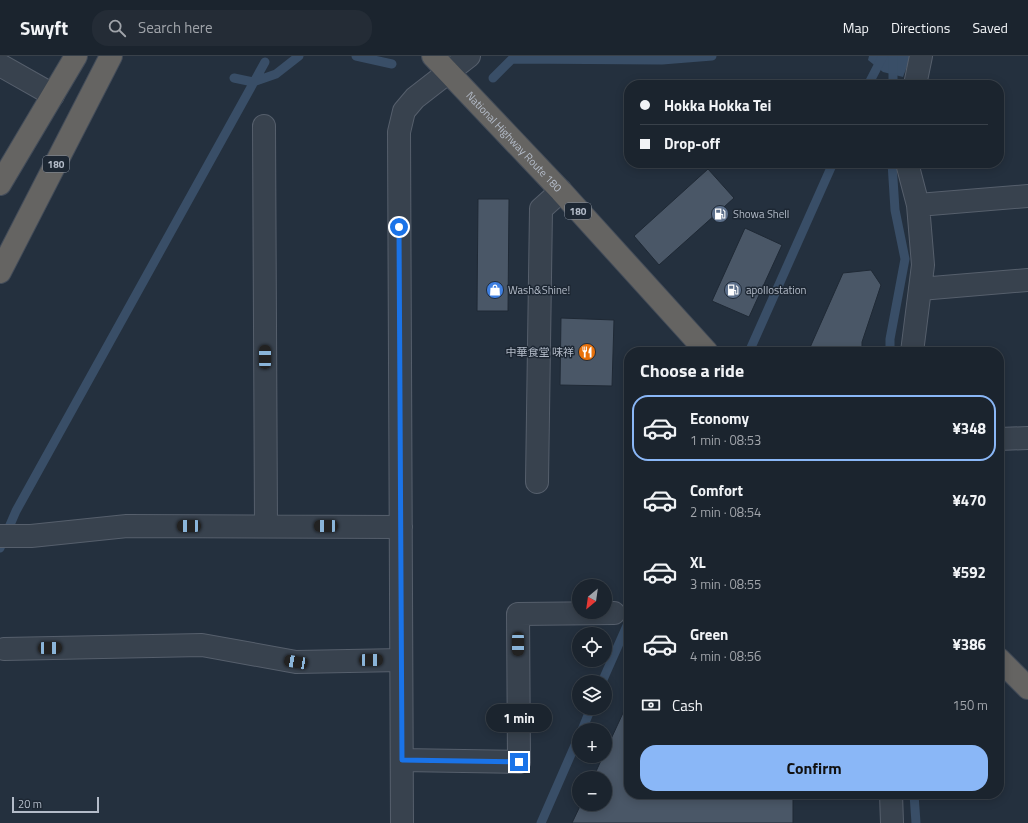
<!DOCTYPE html>
<meta charset="utf-8">
<style>
:root{--surface:#1b242e;--page:#242c36;--text:#f1f3f6;--muted:#a0a4aa;--line:#39414a;--accent:#8ab7f7}
body{margin:0;font-family:"Titillium Web","Noto Sans JP",sans-serif;background:var(--page);color:var(--text);height:100vh;display:flex;flex-direction:column;font-size:15px;white-space:nowrap}
*{box-sizing:border-box;margin:0}
p{font-size:13px;color:var(--muted)}
.icon{flex:none;width:22px;height:22px;fill:none;stroke:currentColor;stroke-width:2;stroke-linecap:round;stroke-linejoin:round}
.map{position:relative;flex:1;overflow:hidden}
.details{position:absolute;left:624px;top:291px;width:380px;height:452px;display:flex;flex-direction:column;background:var(--surface);border-radius:16px;box-shadow:0 2px 10px #0003,0 0 0 1px var(--line)}
.details>*{flex:none}
.hud{position:absolute;left:624px;top:24px;width:380px;height:88px;border-radius:16px;box-shadow:0 2px 10px #0003,0 0 0 1px var(--line);display:grid;align-content:center;height:88px;padding:0 16px;background:var(--surface)}
.needle{width:26px;rotate:209deg}
.fabs{position:absolute;left:572px;top:523px;display:grid;gap:8px}
.fabs a{display:grid;place-items:center;width:40px;height:40px;border-radius:50%;background:var(--surface);box-shadow:0 2px 10px #0003,0 0 0 1px var(--line);font-size:20px}
.scale{position:absolute;left:12px;bottom:10px;width:87px;box-sizing:border-box;padding-left:4px;border:2px solid #b4bcc9;border-top:0;font-size:11px;line-height:14px;white-space:nowrap;color:#b4bcc9;-webkit-text-stroke:3px #1d2733;paint-order:stroke}
.end{position:absolute;width:18px;height:18px;margin:-9px;border:5px solid #1a73e8;background:#fff;box-shadow:0 0 0 2px #fff}
.from{border-radius:50%}
.bubble{position:absolute;height:28px;border-radius:14px;background:var(--surface);box-shadow:0 2px 10px #0003,0 0 0 1px var(--line);font-size:13px;font-weight:700;line-height:28px;text-align:center}
.car{position:absolute;width:12px;height:24px;margin:-12px -6px;border-radius:5px;box-shadow:0 0 3px 1px #0007;background:linear-gradient(#222 24%,#8ab4d8 0 40%,#222 0 76%,#8ab4d8 0 86%,#222 0)}
.hud b{display:flex;align-items:center;gap:14px;height:38px;font-size:15px}
.hud b+b{border-top:1px solid var(--line)}
.hud i{width:10px;height:10px;background:var(--text)}
ul{padding:0;list-style:none}
li{display:flex;align-items:center;gap:12px;height:66px;margin:0 8px 6px;padding:0 8px;border:2px solid transparent;border-radius:16px}
li div{flex:1}
li b{display:block;font-size:15px}
li em{font-style:normal;font-weight:700}
li.selected{border-color:var(--accent)}
li>.icon{width:36px;height:36px;stroke-width:1.5}
h2{padding:0 16px;font-size:18px;line-height:48px}
.pay{display:flex;align-items:center;gap:10px;height:44px;padding:0 16px;font-size:15px}
.pay p{margin-inline-start:auto}
.action{display:flex;gap:8px;margin-top:auto;padding:8px 16px}
.action a{flex:1;height:46px;border-radius:16px;background:var(--accent);color:#111;font-size:16px;font-weight:700;line-height:46px;text-align:center}
header{display:flex;align-items:center;gap:24px;box-sizing:border-box;height:56px;padding:0 20px;background:var(--surface);border-bottom:1px solid var(--line)}
header strong{font-size:19px}
nav{display:flex;gap:22px;margin-inline-start:auto;font-size:14px}
.search{width:280px;height:36px;background:var(--page);display:flex;align-items:center;gap:10px;box-sizing:border-box;padding:0 14px;border-radius:16px;color:var(--muted);font-size:15px}
.map>svg:first-child{display:block}
.water{fill:#394e67}
.lines{fill:none;stroke-linecap:round;stroke-linejoin:round}
.stream{stroke:#394e67;stroke-width:9}
.building{fill:#4a5767;stroke:#1f2935}
.minor-casing{stroke:#565f6c;stroke-width:24}
.trunk-casing{stroke:#434c59;stroke-width:24}
.minor{stroke:#38424e;stroke-width:22}
.trunk{stroke:#656462;stroke-width:22}
.route{stroke:#1a73e8;stroke-width:5}
.labels{text-anchor:middle;stroke-width:3;stroke-linejoin:round;paint-order:stroke}
.shield{fill:#1d2733;stroke:#878f9c;stroke-width:1}
.shield-label{font-size:10px;font-weight:bold;fill:#b4bcc9}
.street-label{font-size:11px;fill:#b4bcc9;stroke:#1d2733}
.poi-label{font-size:11px;fill:#b4bcc9;stroke:#1d2733;text-anchor:start}
</style>
<header>
<strong>Swyft</strong>
<div class="search"><svg class="icon" aria-label="search" viewBox="0 0 24 24"><circle cx="10" cy="10" r="6"/><path d="M15 15l6 6"/></svg>Search here</div>
<nav><a>Map</a><a>Directions</a><a>Saved</a></nav>
</header>
<div class="map">
<svg width="1028" height="767" viewBox="0 0 1028 767">
<rect width="100%" height="100%" fill="#24303e"/>
<path class="water" d="M869,0H911L903,21L883,16L868,4Z"/>
<g class="lines">
<path class="stream" d="M356,0L392,8
M234,22L253,26L276,18L299,0
M493,22L512,3L662,4L712,0
M868,29L883,0
M893,29V0
M749,296L833,107
M890,296V283L905,203L895,154L892,107
M0,492L16,455L265,6
M602,626L629,565
M582,674L591,652
M914,738L916,767
M541,767L579,680"/>
</g>
<path class="building" d="M708,113L734,142L659,209L634,180Z
M478,143H509L508,255H477Z
M745,172L782,189L749,261L712,245Z
M871,214L881,229L862,286V296H808L843,217Z
M561,262L614,264L612,330L560,329Z
M629,644V738H793V767H572L581,748H605V722H593L603,700H605V696Z"/>
<g class="lines">
<g class="minor-casing">
<path id="minor" d="M0,9L53,39
M915,29L921,0
M264,70L266,470
M907,107L918,149L923,209L912,296
M918,149L1028,140
M920,233L1028,224
M999,383L1028,382
M537,426L541,153L561,135
M0,480H31L127,470L401,471
M4,593L202,589L296,606L401,604
M402,704L519,706L518,558L614,557
M891,738L892,767
M402,767L399,76L404,55L415,42L469,0"/>
</g>
<g class="trunk-casing">
<g id="trunk">
<path id="s1" d="M433,0L561,135L707,296"/>
<path d="M0,128L76,0"/>
<path d="M0,216L111,0"/>
<path d="M999,603L1028,632"/>
</g>
</g>
<use href="#minor" class="minor"/>
<use href="#trunk" class="trunk"/>
</g>
<g class="lines">
<path class="route" d="M399,171L402,704L519,706"/>
</g>
<defs>
<g id="fuel-disc" transform="scale(0.9)"><circle r="9.5" fill="#5c6f8a" stroke="#1d2733"/><path d="M-5.5-6h7V0h2V4h1.3V-2.5L3-4.5l.8-.8L6-3V5H2.5V1h-1V6h-7ZM-4.2-4.7v3.2H.2V-4.7Z" fill="#fff"/></g>
<g id="shop-disc" transform="scale(0.9)"><circle r="9.5" fill="#3f7fe0" stroke="#1d2733"/><path d="M-5-2.5h2.3a2.7 3.5 0 0 1 5.4 0H5L5.5 6h-11ZM-1.5-2.5h3a1.5 2.3 0 0 0-3 0Z" fill="#fff"/></g>
<g id="restaurant-disc" transform="scale(0.9)"><circle r="9.5" fill="#e8710a" stroke="#1d2733"/><path d="M-5-6h1v4h1v-4h1v4h1v-4h1v5L-1.5 .5V6h-2V.5L-5-1ZM5-6V6H3V1.5H1.5Q1.5-4 5-6Z" fill="#fff"/></g>
</defs>
<g fill-rule="evenodd">
<use href="#fuel-disc" x="720" y="158"/>
<use href="#shop-disc" x="495" y="234"/>
<use href="#fuel-disc" x="733" y="234"/>
<use href="#restaurant-disc" x="587" y="296"/>
</g>
<g class="labels">
<g class="shield">
<rect x="43" y="100" width="26" height="16" rx="3"/>
<rect x="565" y="147" width="26" height="16" rx="3"/>
</g>
<g class="shield-label">
<text x="56" y="112">180</text>
<text x="578" y="159">180</text>
</g>
<g class="street-label">
<text dy="4" stroke="none"><textPath href="#s1" startOffset="118">National Highway Route 180</textPath></text>
</g>
<g class="poi-label">
<text x="733" y="162">Showa Shell</text>
<text x="508" y="238">Wash&amp;Shine!</text>
<text x="746" y="238">apollostation</text>
<text x="574" y="300" text-anchor="end">中華食堂 味祥</text>
</g>
</g>
</svg>
<div class="fabs">
<a><svg class="needle" viewBox="-14 -14 28 28"><path d="M0-13l5 13h-10z" fill="#e53935"/><path d="M0 13l5-13h-10z" fill="#a0a4aa"/></svg></a>
<a><svg class="icon" aria-label="locate" viewBox="0 0 24 24"><circle cx="12" cy="12" r="6"/><path d="M12 2v4M12 18v4M2 12h4M18 12h4"/></svg></a>
<a><svg class="icon" aria-label="layers" viewBox="0 0 24 24"><path d="M12 4l9 5-9 5-9-5zM3 14l9 5 9-5"/></svg></a>
<a>+</a>
<a>−</a>
</div>
<div class="scale">20 m</div>
<i class="end from" style="left:399px;top:171px"></i>
<i class="end" style="left:519px;top:706px"></i>
<div class="bubble" style="left:486px;top:648px;width:66px">1 min</div>
<i class="car" style="left:265px;top:301px;rotate:0deg"></i>
<i class="car" style="left:189px;top:470px;rotate:270deg"></i>
<i class="car" style="left:326px;top:470px;rotate:270deg"></i>
<i class="car" style="left:518px;top:588px;rotate:180deg"></i>
<i class="car" style="left:50px;top:592px;rotate:89deg"></i>
<i class="car" style="left:371px;top:604px;rotate:89deg"></i>
<i class="car" style="left:296px;top:606px;rotate:280deg"></i>
<div class="hud">
<b><i class="from"></i>Hokka Hokka Tei</b>
<b><i></i>Drop-off</b>
</div>
<section class="details">
<h2>Choose a ride</h2>
<ul>
<li class="selected"><svg class="icon" aria-label="car" viewBox="0 0 24 24"><path d="M5 17H2v-5l4-1 3-4h7l3 4 3 1v5h-3M9 17h6M6 11h13"/><circle cx="7" cy="17" r="2"/><circle cx="17" cy="17" r="2"/></svg><div><b>Economy</b><p>1 min · 08:53</p></div><em>¥348</em></li>
<li><svg class="icon" aria-label="car" viewBox="0 0 24 24"><path d="M5 17H2v-5l4-1 3-4h7l3 4 3 1v5h-3M9 17h6M6 11h13"/><circle cx="7" cy="17" r="2"/><circle cx="17" cy="17" r="2"/></svg><div><b>Comfort</b><p>2 min · 08:54</p></div><em>¥470</em></li>
<li><svg class="icon" aria-label="car" viewBox="0 0 24 24"><path d="M5 17H2v-5l4-1 3-4h7l3 4 3 1v5h-3M9 17h6M6 11h13"/><circle cx="7" cy="17" r="2"/><circle cx="17" cy="17" r="2"/></svg><div><b>XL</b><p>3 min · 08:55</p></div><em>¥592</em></li>
<li><svg class="icon" aria-label="car" viewBox="0 0 24 24"><path d="M5 17H2v-5l4-1 3-4h7l3 4 3 1v5h-3M9 17h6M6 11h13"/><circle cx="7" cy="17" r="2"/><circle cx="17" cy="17" r="2"/></svg><div><b>Green</b><p>4 min · 08:56</p></div><em>¥386</em></li>
</ul>
<div class="pay"><svg class="icon" aria-label="cash" viewBox="0 0 24 24"><path d="M3 7h18v10H3z"/><circle cx="12" cy="12" r="2"/></svg>Cash<p>150 m</p></div>
<div class="action"><a>Confirm</a></div>
</section>
</div>
